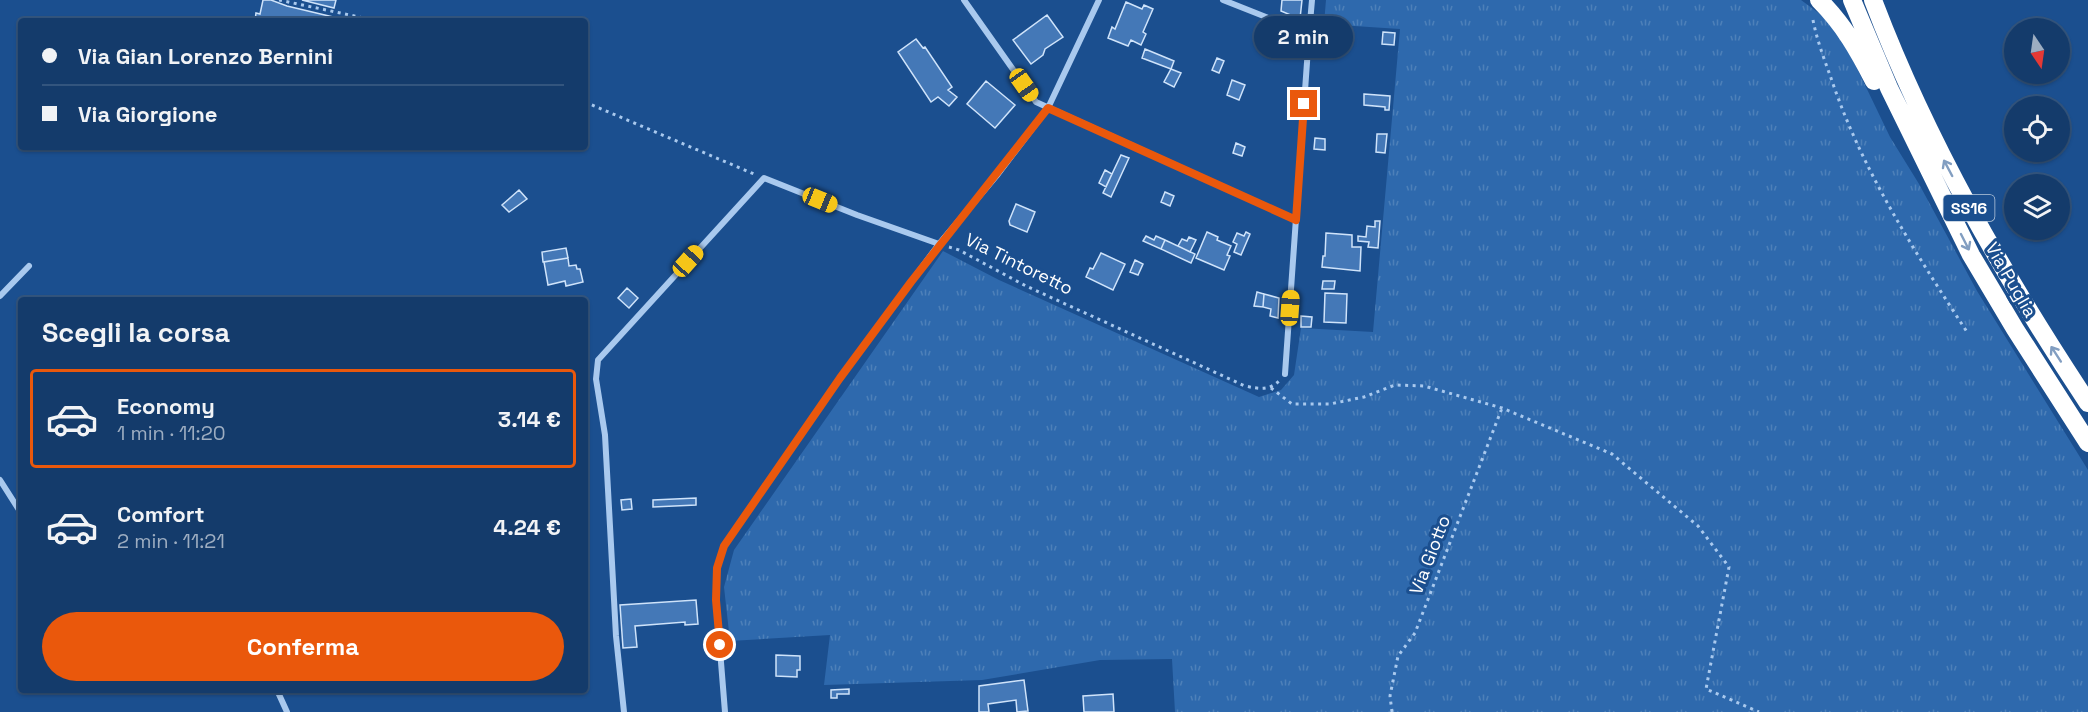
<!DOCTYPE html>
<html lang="it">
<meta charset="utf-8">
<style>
:root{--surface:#143b6b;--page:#1d4271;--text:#f1f3f6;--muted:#9dadc1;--line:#33557e;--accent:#ea580c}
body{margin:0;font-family:"Space Grotesk",sans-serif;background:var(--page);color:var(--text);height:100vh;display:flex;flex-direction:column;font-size:22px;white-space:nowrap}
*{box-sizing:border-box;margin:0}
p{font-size:20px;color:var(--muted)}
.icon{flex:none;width:33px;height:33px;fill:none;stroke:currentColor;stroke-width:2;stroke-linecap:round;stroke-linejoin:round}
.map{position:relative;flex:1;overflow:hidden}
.drawer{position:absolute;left:18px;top:297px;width:570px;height:396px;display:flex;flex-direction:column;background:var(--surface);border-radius:6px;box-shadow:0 2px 4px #0004,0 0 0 2px var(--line)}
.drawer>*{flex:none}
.hud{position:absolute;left:18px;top:18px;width:570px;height:132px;border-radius:6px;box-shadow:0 2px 4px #0004,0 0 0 2px var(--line);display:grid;align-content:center;height:132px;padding:0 24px;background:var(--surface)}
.needle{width:39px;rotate:167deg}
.fabs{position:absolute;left:2004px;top:18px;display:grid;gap:12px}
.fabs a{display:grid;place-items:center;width:66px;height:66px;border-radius:50%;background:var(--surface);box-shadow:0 2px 4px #0004,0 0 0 2px var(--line);font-size:30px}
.end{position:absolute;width:27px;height:27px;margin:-14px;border:8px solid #ea580c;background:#fff;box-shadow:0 0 0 3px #fff}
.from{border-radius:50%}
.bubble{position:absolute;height:42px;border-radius:21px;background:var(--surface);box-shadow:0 2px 4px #0004,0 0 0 2px var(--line);font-size:20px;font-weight:600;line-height:42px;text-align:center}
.car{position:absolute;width:18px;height:36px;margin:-18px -9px;border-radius:8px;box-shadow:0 0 4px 2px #0007;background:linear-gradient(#f5c518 24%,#345 0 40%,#f5c518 0 76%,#345 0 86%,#f5c518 0)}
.hud b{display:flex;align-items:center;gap:21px;height:57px;font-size:22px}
.hud b+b{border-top:2px solid var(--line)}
.hud i{width:15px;height:15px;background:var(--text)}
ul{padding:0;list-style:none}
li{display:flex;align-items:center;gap:18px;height:99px;margin:0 12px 9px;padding:0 12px;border:3px solid transparent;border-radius:6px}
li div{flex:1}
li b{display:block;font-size:22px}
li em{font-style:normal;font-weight:600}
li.current{border-color:var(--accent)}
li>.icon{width:54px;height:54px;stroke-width:1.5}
h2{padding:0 24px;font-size:27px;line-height:72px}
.primary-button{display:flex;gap:12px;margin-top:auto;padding:12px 24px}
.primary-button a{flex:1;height:69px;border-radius:36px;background:var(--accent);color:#fff;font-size:24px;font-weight:600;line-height:69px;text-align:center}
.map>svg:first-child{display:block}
.grass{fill:url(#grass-tufts)}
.building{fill:#4478b7;stroke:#cfe3fa;stroke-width:1.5}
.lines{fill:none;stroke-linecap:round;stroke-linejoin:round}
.path{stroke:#a9c9ee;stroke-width:3;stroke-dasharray:3 4.5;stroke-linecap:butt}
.street{stroke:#a9c9ee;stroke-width:6}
.highway{stroke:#fff;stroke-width:18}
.oneway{stroke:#829ec1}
.route{stroke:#ea580c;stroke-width:8}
.labels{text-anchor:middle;stroke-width:6;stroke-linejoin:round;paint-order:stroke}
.shield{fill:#1b4f8f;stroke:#bbcadd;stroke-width:1.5}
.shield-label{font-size:16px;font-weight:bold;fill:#fff}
.street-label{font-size:18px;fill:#fff;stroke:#1b4f8f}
</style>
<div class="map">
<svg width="2088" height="712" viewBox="0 0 2088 712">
<defs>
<pattern id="grass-tufts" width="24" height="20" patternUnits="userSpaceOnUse" patternTransform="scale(1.5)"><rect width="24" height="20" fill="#2e69ad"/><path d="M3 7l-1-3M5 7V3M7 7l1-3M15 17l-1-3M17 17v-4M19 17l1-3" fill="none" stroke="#4d80b9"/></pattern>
</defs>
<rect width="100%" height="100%" fill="#1b4f8f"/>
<path class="grass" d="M1326,0H1801L1820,14L1840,33L1890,137L1919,184L1977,291L2088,470V712H1175L1172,659L1100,660L982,680L824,685L830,635L730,641L724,587L734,550L943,251L999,280L1259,397L1281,390L1294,375L1301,328L1373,332L1400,29L1324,24Z"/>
<path class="building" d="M263,0H271L287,6L350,21H255L256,13L260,14Z
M302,0H336L334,8Z
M1282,0H1302L1300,19L1281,11Z
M1126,2L1142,9L1144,5L1153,9L1143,32L1146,34L1141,45L1131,40L1128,46L1108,38L1112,27L1115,29Z
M1047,15L1063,37L1045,49L1043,55L1031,64L1013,40Z
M1383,32L1395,33L1394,45L1382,44Z
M916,39L923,48L925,47L952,87L948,90L957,97L949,106L938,97L931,102L898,52Z
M1145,49L1174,61L1171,69L1142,58Z
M1217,58L1224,61L1219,73L1212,70Z
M1171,69L1181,73L1174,87L1164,82Z
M1232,80L1245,85L1239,100L1227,95Z
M986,81L1015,105L995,128L967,104Z
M1364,94L1390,96L1389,110H1385V107L1364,105Z
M1377,134H1387L1385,153L1376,152Z
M1315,138L1325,139V150L1314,149Z
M1236,143L1245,147L1242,156L1233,153Z
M1121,155L1129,158L1111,197L1103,193Z
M1105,170L1112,174L1106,187L1099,183Z
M519,190L527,199L509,212L502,205Z
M1165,192L1174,196L1170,206L1161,202Z
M1016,204L1035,212L1027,232L1010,225L1009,221Z
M1375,221H1380L1378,248L1368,247L1369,242L1358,241V236L1366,237L1367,226L1375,227Z
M1207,232L1218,237L1217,240L1231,246L1227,255L1230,256L1224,270L1196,258Z
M1246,232L1250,234L1241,255L1234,252L1237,244L1233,242L1237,233L1244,236Z
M1326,233L1352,235V247H1361L1360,271L1322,267L1323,256H1325Z
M1146,236L1154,240L1156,236L1165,240L1161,249L1143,241Z
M1189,237L1196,240L1190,252L1178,246L1182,239L1187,241Z
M1165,240L1195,254L1191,263L1161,249Z
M566,248L568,258L543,262L542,252Z
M1101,253L1125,264L1113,290L1086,277L1090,268L1093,269Z
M568,258L569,266L576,265L577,269H580L583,282L566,286L565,281L548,285L544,262Z
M1135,260L1143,264L1138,275L1130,272Z
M1323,281H1335L1334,289H1322Z
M627,288L638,298L629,308L618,298Z
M1257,292L1264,294L1263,307L1254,306Z
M1325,293L1347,294L1346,323L1324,322Z
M1264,294L1279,298L1278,318L1270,316L1271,309L1263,307Z
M1301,316L1312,317L1311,327H1301Z
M696,498V505L653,507V500Z
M631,499L632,509L622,510L621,500Z
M696,600L698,624L685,625V622L635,626L637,647L623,648L620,605Z
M776,655L800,656V670H797V677L776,676Z
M1024,680L1028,711L1017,712L1016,700L988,704L989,712H979V686Z
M849,689V694H837V698H831V690Z
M1113,694L1114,712H1084L1083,696Z"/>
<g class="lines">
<path class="path" d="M279,0L378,21
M1813,20C1817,41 1825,61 1832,81C1863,172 1915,252 1967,332
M585,102L754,174
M949,247L959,250L1026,286L1245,386C1260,389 1269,391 1280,380
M1271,388L1292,404H1330L1364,397L1395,385L1424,386L1502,408L1612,454L1698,526L1729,567L1706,689L1759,712
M1392,712L1390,696L1398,656L1415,633L1502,408"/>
<path class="street" d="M964,0L1036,102L1296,220
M1223,0L1309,34L1285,374
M1309,34L1312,0
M0,296L29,266
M0,480L21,513
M277,690L287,712
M624,712L616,636L605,435L596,379L598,360L764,178L857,215L939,244
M725,712L716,600L717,568L724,546L840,378L939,244L998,174L1048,108L1099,0"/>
<path class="highway" d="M1819,0C1844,25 1858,50 1874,81
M1852,0L1889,88L1971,255L2015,329L2088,443
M1873,0C1927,143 2004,276 2088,403"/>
</g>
<defs><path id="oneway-shaft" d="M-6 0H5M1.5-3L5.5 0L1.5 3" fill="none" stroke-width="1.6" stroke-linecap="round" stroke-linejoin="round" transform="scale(1.5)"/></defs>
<g class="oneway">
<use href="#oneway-shaft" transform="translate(1948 168) rotate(-118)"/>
<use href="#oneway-shaft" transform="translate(1965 242) rotate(63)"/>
<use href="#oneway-shaft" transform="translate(2056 354) rotate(-123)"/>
</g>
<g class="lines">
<path class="route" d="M720,645L716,600L717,568L724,546L840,378L911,282L1048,108L1296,220L1304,104"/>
</g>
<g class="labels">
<rect class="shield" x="1943.5" y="195" width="51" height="26" rx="4.5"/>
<g class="shield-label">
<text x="1969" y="214">SS16</text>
</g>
<g class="street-label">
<text transform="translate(1019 264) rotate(26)" y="6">Via Tintoretto</text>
<text transform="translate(2011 280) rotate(60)" y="6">Via Puglia</text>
<text transform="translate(1430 555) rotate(-69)" y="6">Via Giotto</text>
</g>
</g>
</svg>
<div class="fabs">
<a><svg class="needle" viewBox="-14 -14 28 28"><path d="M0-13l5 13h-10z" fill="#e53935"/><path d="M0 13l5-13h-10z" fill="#9dadc1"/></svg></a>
<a><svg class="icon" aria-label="locate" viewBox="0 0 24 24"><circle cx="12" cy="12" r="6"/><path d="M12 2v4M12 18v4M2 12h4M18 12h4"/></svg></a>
<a><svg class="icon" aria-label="layers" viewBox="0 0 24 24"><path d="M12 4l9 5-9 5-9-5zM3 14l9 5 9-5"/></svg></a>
</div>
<i class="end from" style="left:720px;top:645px"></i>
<i class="end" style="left:1304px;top:104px"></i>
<div class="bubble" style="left:1254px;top:16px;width:99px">2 min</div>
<i class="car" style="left:1024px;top:85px;rotate:145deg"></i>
<i class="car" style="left:820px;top:200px;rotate:112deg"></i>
<i class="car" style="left:688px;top:261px;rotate:42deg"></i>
<i class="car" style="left:1290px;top:308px;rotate:4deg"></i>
<div class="hud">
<b><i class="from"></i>Via Gian Lorenzo Bernini</b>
<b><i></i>Via Giorgione</b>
</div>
<section class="drawer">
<h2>Scegli la corsa</h2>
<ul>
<li class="current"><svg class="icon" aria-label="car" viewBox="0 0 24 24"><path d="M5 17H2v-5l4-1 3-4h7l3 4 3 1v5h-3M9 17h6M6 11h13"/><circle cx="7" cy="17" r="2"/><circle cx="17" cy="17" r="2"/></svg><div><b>Economy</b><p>1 min · 11:20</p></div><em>3.14 €</em></li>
<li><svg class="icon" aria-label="car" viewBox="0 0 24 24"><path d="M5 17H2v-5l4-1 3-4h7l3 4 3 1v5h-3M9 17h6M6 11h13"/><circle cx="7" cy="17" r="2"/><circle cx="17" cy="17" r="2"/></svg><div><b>Comfort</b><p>2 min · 11:21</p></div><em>4.24 €</em></li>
</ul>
<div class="primary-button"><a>Conferma</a></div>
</section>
</div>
